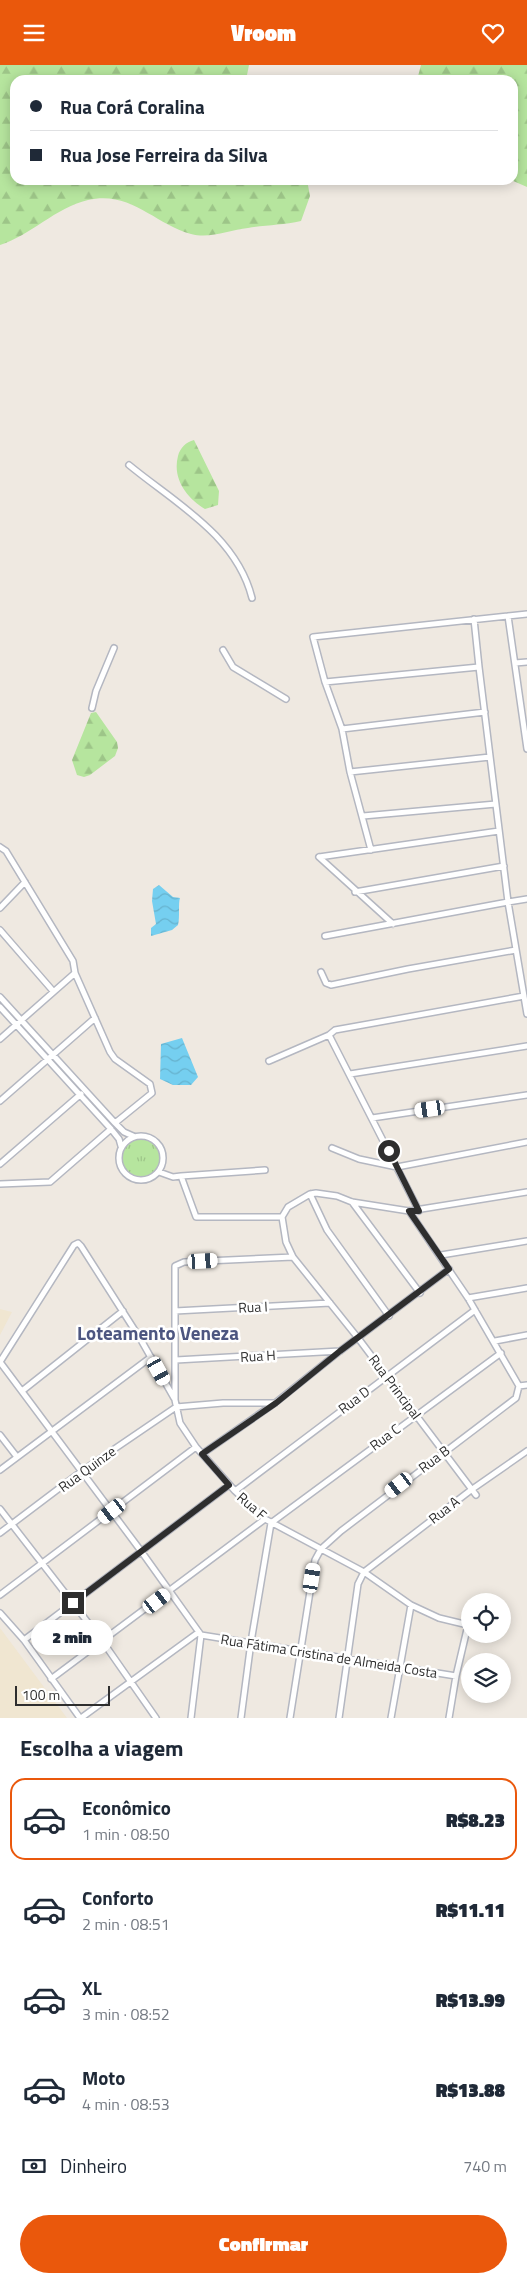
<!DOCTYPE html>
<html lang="pt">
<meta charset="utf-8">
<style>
:root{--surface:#fff;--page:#f2f2f3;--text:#1f2937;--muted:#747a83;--line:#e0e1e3;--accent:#ea580c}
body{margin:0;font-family:"Titillium Web",sans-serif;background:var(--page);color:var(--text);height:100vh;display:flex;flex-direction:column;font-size:19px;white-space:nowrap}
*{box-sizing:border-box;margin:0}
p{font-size:16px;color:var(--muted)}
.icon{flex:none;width:28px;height:28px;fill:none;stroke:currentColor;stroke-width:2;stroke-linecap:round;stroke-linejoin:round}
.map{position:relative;height:1653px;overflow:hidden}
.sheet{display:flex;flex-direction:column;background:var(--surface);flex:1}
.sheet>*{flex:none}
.banner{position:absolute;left:10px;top:10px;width:508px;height:110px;border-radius:15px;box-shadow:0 2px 12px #0003;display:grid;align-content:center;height:110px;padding:0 20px;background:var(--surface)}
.controls{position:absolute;left:461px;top:1528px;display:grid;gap:10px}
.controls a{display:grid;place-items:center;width:50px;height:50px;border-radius:50%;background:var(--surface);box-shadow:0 2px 12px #0003;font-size:25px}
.scale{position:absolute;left:15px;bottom:12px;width:95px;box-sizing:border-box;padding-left:5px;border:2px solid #2e2e2e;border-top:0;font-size:14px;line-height:18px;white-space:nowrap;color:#2e2e2e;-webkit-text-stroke:4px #fff;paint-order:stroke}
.end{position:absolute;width:22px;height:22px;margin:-11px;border:6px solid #2e2e2e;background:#fff;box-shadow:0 0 0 2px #fff}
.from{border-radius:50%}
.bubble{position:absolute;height:35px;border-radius:18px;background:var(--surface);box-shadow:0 2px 12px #0003;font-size:16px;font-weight:800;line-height:35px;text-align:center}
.car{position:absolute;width:15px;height:30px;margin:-15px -8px;border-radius:6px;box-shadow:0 0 4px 1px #0007;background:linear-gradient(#fff 24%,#345 0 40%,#fff 0 76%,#345 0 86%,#fff 0)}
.banner b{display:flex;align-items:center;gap:18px;height:48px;font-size:19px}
.banner b+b{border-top:1px solid var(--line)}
.banner i{width:12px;height:12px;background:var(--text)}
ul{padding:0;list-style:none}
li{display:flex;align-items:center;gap:15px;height:82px;margin:0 10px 8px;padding:0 10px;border:2px solid transparent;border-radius:15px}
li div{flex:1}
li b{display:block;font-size:19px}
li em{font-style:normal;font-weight:800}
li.on{border-color:var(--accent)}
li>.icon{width:45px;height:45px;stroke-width:1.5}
h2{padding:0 20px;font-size:22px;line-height:60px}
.pay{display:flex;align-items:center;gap:12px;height:55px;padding:0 20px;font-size:19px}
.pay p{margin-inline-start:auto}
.primary-button{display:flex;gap:10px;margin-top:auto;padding:10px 20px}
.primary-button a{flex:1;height:58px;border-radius:30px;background:var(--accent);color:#fff;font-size:20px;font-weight:800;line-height:58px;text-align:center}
header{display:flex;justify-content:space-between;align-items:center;height:65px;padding:0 20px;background:var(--accent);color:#fff;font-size:22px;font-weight:800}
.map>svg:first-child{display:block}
.education{fill:#f0e6d1}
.grass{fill:url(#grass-tufts)}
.forest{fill:url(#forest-firs)}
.water{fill:url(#water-waves)}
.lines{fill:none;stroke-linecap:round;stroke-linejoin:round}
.street-casing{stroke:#b4b7c1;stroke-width:8}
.street{stroke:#fff;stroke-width:5}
.route{stroke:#2e2e2e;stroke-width:6}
.labels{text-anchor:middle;stroke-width:5;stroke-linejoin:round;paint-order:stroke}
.street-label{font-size:14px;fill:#2e2e2e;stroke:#fff}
.district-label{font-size:19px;font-weight:bold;fill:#4d5680;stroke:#fff}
</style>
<header><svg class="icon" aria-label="menu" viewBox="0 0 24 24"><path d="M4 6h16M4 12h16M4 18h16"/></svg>Vroom<svg class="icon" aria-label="heart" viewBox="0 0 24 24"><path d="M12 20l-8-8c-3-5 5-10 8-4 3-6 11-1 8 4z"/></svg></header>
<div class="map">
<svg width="527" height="1653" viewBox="0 0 527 1653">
<defs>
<pattern id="grass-tufts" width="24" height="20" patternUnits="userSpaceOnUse" patternTransform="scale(1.25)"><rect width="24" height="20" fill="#b6e59e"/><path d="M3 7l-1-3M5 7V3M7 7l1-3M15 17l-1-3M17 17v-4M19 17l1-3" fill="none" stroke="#9dc588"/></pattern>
<pattern id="forest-firs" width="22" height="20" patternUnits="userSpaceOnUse" patternTransform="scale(1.25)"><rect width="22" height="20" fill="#b6e59e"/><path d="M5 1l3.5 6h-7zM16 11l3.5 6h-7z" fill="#9dc588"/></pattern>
<pattern id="water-waves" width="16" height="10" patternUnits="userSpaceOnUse" patternTransform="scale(1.25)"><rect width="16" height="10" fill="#75cff0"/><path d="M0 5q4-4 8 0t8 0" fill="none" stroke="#66b2ce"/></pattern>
</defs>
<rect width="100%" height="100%" fill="#efe9e1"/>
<path class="education" d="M0,1244L12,1247L0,1270Z
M0,1563L67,1653H0Z"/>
<path class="grass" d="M122 1093a19 19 0 1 1 38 0a19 19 0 1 1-38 0Z"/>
<path class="forest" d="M0,0H249L246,15H15V115H307L310,131L301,156C283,160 266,160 248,163C230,165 210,174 191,169C155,159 130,125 88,135C55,143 31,170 0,180Z
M421,0H527V122L511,115L512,15H417Z
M194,375L219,426L218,440L205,444C187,433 172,414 178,391C180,383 186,377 194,375Z
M96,647L117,677L118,683L115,691L90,710L84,712L77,710L72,695L91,648Z"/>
<path class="water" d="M159,820L173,832L180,833C178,838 180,852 178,860L172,865L151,871V863L156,859L152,836L153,824Z
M182,973L198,1012L191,1020H173L160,1014L161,979Z"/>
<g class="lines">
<g class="street-casing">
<path id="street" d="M129,400C175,438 236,470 252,533
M508,551L527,684
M223,585L233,602L286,634
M515,598L527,597
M479,602L508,837L527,834
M325,617L479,602L474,554
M92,643L96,626L114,583
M342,664L485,647
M350,707L490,692
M363,751L496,739
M0,782L6,786L73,896L75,908L110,987L115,994L150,1019L152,1028L115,1058
M371,785L350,707L342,664L325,617L313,572L527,549
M319,792L499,766
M319,792L393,859
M355,827L504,801
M0,843L25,817
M0,865L53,926
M325,871L508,837L527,949
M321,907L326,918L331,920L408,904L516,885
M0,932L115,1058L124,1067L133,1071
M0,942L111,1064L119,1074L121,1081
M0,974L75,908
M269,996L329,970
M350,1009L527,981
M0,1036L95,953
M372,1053L527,1030
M119 1093a22 22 0 1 1 44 0a22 22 0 1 1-44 0Z
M332,1083L359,1094L397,1102L527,1077
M0,1099L81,1029
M159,1107L173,1112L181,1111L196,1152H282
M181,1111L265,1105
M0,1119L50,1117L111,1064
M310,1129L327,1165L389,1251
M352,1137L420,1228
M409,1146L468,1233L519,1321L527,1320
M419,1146L329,970L335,965L524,931
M441,1190L527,1176
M293,1192L184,1197L175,1201V1335L180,1358L196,1382L235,1426L265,1454L364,1507L411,1540L439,1553L468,1560L456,1611L449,1653
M468,1233L527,1223
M175,1246L330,1238
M495,1276L527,1270
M176,1295L340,1286
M22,1326L123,1246
M174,1333L141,1275L81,1181L78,1178L74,1180L0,1297L141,1486L201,1570
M0,1370L17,1392
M202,1389L275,1338L340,1286L449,1204
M0,1405L151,1292
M235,1426L475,1245
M476,1430L358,1273L293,1192L286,1177L282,1152L288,1142L310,1129L316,1128L337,1131L352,1137L409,1146L527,1127
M0,1444L103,1577L156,1653
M271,1458L501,1288
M0,1468L82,1406L176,1342L223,1338H275
M0,1530L196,1382
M0,1548L24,1575L80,1653
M201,1570L456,1611
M24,1575L229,1420
M51,1614L265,1454
M81,1653L199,1567
M191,1653L201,1570
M241,1653L251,1577L271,1458
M290,1653L315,1495L321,1484L341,1466L516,1333L519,1321
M339,1653L358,1519L364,1507L471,1425L527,1386
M391,1653L411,1540"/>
</g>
<use href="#street" class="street"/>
</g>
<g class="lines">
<path class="route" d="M73,1538L229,1420L202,1389L276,1338L340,1286L449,1204L409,1146H419L389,1086"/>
</g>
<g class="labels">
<g class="street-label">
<text transform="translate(253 1242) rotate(-3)" y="5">Rua I</text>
<text transform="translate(258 1291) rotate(-3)" y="5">Rua H</text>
<text transform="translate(395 1322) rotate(53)" y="5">Rua Principal</text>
<text transform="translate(354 1335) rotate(-37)" y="5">Rua D</text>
<text transform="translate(385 1372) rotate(-37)" y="5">Rua C</text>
<text transform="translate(434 1394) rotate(-37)" y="5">Rua B</text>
<text transform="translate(87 1404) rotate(-36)" y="5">Rua Quinze</text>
<text transform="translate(252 1441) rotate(41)" y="5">Rua F</text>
<text transform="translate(444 1445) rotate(-38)" y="5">Rua A</text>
<text transform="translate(329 1591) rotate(9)" y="5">Rua Fátima Cristina de Almeida Costa</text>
</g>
<g class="district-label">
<text x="158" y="1275">Loteamento Veneza</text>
</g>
</g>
</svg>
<div class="controls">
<a><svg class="icon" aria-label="locate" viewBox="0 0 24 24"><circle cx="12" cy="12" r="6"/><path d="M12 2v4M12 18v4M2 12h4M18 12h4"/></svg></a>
<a><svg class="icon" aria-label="layers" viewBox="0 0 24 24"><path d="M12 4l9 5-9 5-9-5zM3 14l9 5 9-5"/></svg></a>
</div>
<div class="scale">100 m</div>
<i class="end from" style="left:389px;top:1086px"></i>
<i class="end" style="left:73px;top:1538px"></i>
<div class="bubble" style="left:31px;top:1555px;width:82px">2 min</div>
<i class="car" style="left:430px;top:1044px;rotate:262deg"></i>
<i class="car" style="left:203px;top:1196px;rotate:87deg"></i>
<i class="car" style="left:159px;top:1306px;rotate:151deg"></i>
<i class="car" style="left:399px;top:1420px;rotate:232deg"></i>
<i class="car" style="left:112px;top:1446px;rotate:232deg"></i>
<i class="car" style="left:312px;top:1513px;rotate:9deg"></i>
<i class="car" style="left:157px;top:1536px;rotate:53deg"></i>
<div class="banner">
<b><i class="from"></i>Rua Corá Coralina</b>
<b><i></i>Rua Jose Ferreira da Silva</b>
</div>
</div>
<section class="sheet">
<h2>Escolha a viagem</h2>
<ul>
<li class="on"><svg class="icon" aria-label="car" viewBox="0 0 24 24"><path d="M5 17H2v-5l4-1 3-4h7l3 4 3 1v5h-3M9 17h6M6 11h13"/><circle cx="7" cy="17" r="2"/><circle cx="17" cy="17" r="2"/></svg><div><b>Econômico</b><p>1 min · 08:50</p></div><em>R$8.23</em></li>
<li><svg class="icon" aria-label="car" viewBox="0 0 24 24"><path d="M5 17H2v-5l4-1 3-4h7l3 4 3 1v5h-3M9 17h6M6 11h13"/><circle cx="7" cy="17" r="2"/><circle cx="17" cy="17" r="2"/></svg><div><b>Conforto</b><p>2 min · 08:51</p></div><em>R$11.11</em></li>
<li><svg class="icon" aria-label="car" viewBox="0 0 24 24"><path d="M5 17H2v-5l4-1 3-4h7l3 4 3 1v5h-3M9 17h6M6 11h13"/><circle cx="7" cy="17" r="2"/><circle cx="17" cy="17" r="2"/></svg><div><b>XL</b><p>3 min · 08:52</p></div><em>R$13.99</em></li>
<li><svg class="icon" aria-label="car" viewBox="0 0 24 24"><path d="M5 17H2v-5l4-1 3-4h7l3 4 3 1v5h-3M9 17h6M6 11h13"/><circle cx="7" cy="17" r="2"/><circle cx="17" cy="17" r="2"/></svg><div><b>Moto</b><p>4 min · 08:53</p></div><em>R$13.88</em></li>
</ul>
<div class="pay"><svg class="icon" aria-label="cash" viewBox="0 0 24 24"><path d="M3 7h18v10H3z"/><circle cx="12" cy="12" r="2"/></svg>Dinheiro<p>740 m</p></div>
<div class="primary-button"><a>Confirmar</a></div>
</section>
